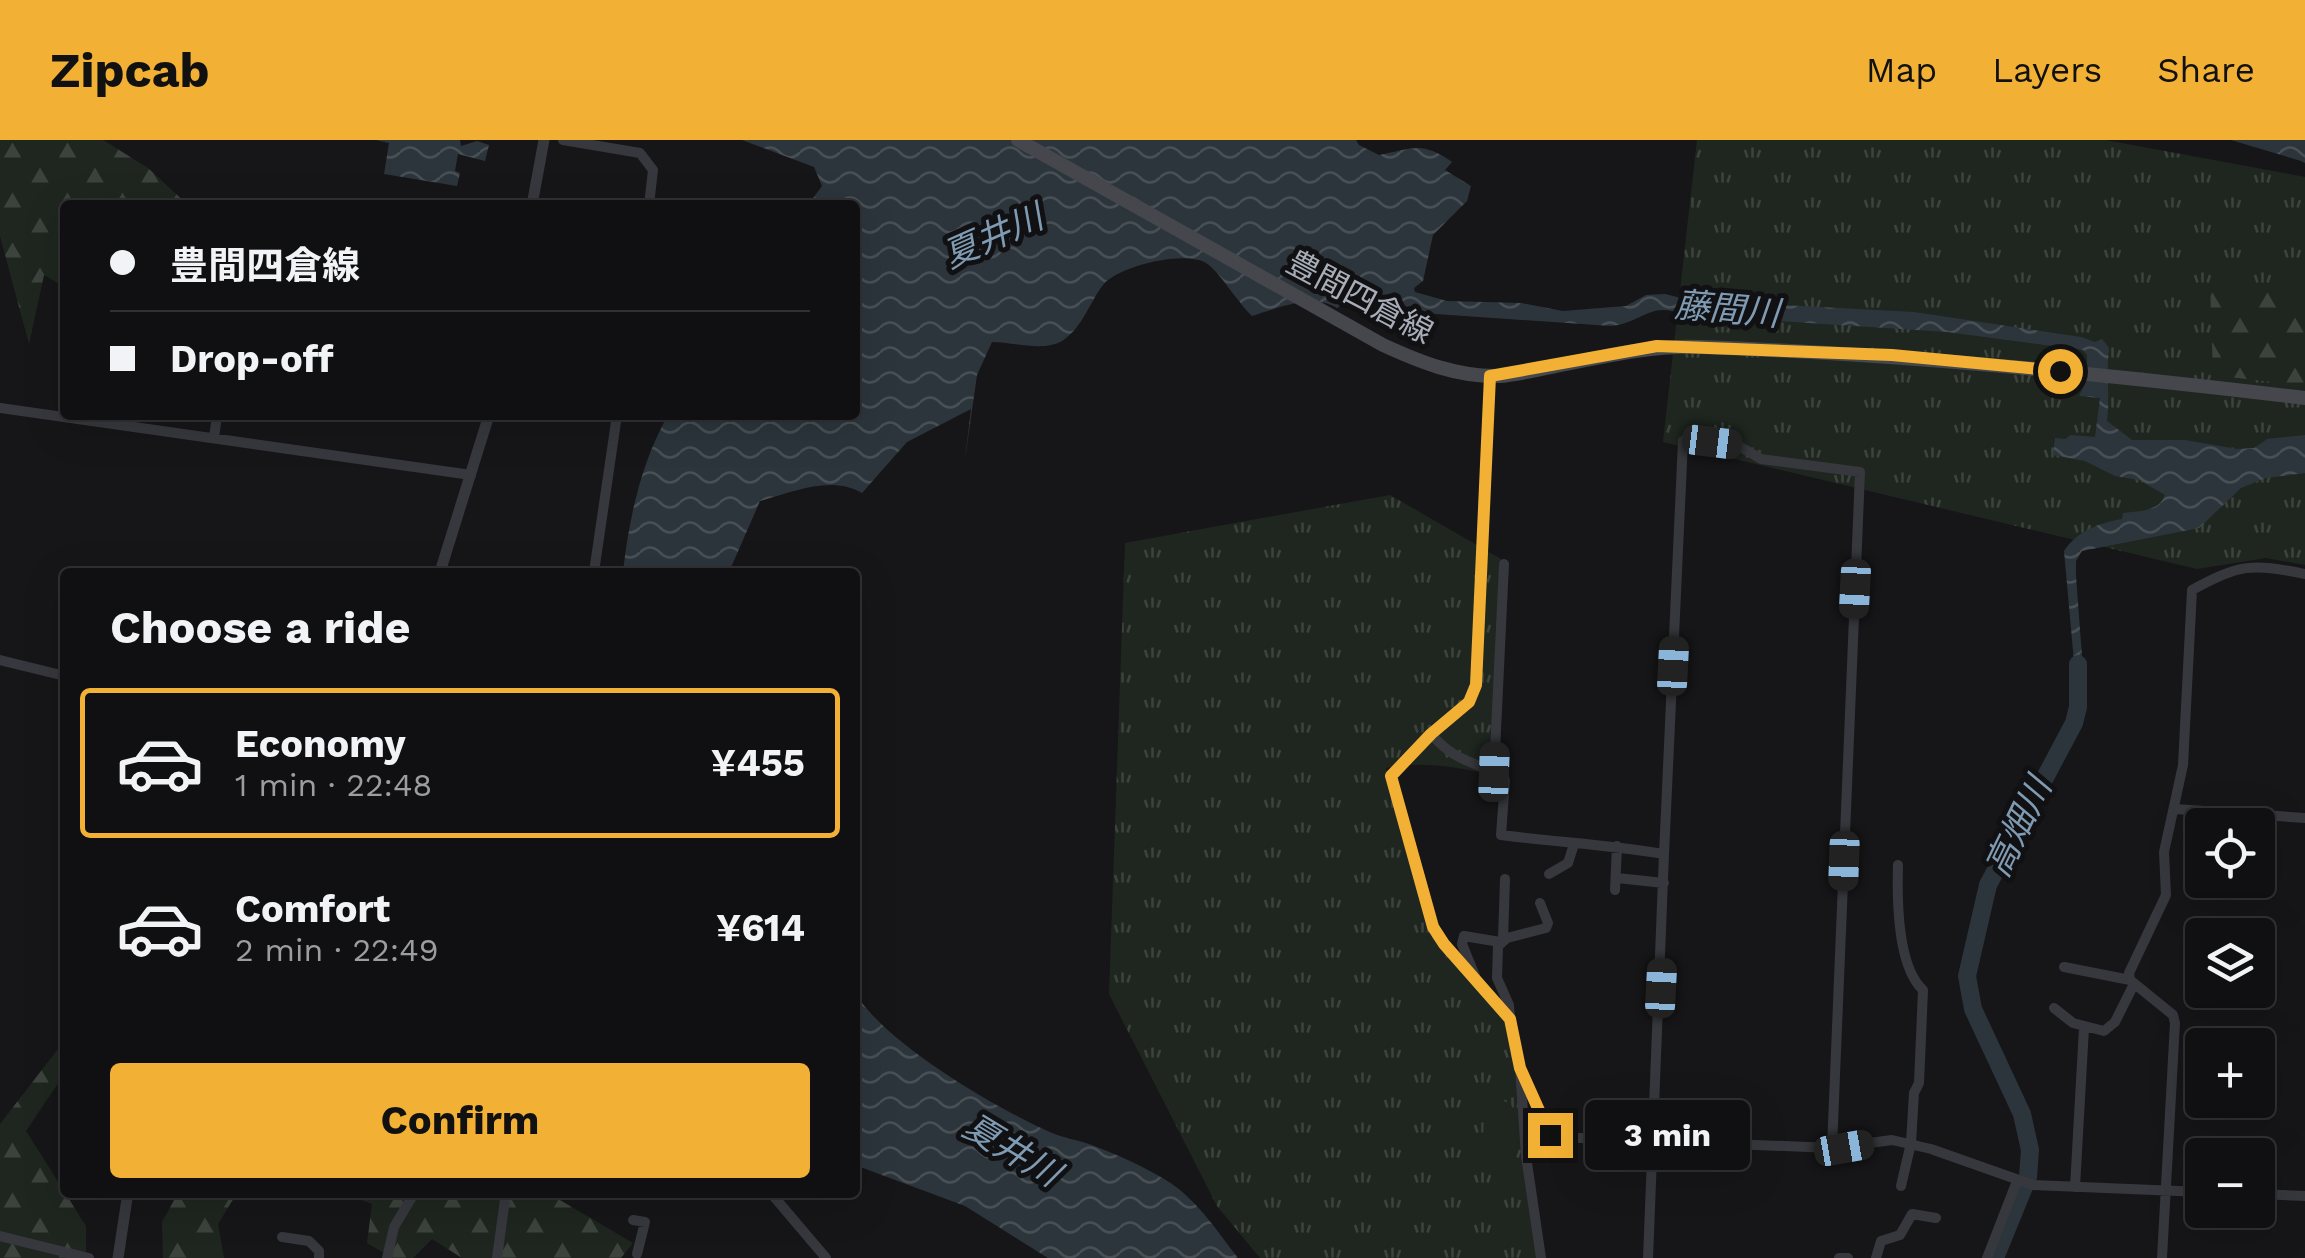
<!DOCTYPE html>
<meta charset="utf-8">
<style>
:root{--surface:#101012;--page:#1e1e20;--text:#f1f3f6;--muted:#9c9d9f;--line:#303032;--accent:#f2b134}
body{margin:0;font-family:"Work Sans","Noto Sans JP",sans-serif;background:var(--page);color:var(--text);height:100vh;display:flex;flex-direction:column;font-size:38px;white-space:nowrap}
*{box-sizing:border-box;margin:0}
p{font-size:32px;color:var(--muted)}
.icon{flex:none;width:55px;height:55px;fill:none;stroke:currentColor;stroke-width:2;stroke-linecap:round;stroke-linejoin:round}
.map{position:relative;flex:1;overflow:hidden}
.drawer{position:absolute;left:60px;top:428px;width:800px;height:630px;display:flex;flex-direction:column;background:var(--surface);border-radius:10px;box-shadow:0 10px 40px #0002,0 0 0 2px var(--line)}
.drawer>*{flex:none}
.hud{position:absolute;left:60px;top:60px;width:800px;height:220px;border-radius:10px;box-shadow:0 10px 40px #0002,0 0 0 2px var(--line);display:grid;align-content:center;height:220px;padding:0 50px;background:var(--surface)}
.tools{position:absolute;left:2185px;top:668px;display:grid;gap:20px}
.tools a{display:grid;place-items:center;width:90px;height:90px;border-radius:10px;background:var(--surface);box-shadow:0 10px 40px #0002,0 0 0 2px var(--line);font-size:50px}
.end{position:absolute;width:45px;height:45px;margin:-22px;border:12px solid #f2b134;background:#111;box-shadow:0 0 0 5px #111}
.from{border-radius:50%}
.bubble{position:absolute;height:70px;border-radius:10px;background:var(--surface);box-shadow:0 10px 40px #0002,0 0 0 2px var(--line);font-size:32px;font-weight:700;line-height:70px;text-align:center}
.car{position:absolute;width:30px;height:60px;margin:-30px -15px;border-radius:12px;box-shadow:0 0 8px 2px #0007;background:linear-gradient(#222 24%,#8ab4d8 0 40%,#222 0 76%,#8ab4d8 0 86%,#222 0)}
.hud b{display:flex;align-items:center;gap:35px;height:95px;font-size:38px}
.hud b+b{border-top:2px solid var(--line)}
.hud i{width:25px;height:25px;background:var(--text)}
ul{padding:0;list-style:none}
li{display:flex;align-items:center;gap:30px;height:150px;margin:0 20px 15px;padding:0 30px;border:5px solid transparent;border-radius:10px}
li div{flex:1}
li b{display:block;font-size:38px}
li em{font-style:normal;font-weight:700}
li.on{border-color:var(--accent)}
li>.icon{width:90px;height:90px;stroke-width:1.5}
h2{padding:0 50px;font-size:45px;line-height:120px}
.cta{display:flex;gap:20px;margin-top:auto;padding:20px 50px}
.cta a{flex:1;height:115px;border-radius:10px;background:var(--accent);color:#111;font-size:40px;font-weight:700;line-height:115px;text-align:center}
header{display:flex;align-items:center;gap:60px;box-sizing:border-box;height:140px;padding:0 50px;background:var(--accent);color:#111}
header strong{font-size:48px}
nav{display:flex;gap:55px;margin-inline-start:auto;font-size:35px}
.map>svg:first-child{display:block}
.grass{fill:url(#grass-tufts)}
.forest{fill:url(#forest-firs)}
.pitch{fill:#1e261f}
.water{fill:url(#water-waves)}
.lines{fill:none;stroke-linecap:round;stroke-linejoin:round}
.river{stroke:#2c353c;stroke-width:18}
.minor{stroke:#37383d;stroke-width:10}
.tertiary{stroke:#37383d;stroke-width:11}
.secondary{stroke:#45474d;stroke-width:14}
.route{stroke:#f2b134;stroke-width:12}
.labels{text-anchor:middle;stroke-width:10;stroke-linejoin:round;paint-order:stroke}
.street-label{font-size:32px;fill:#a8adb8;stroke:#111113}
.water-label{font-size:35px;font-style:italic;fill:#7f9bb3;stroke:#111113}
</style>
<header>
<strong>Zipcab</strong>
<nav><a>Map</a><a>Layers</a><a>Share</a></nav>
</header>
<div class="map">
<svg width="2305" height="1118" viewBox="0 0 2305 1118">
<defs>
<pattern id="grass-tufts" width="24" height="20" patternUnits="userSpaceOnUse" patternTransform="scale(2.5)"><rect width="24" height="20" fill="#1e261f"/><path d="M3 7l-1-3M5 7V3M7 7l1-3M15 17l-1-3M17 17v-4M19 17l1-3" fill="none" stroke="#3c433d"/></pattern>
<pattern id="forest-firs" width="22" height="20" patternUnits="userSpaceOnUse" patternTransform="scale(2.5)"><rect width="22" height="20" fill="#1e261f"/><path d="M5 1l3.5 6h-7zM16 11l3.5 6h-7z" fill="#3c433d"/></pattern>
<pattern id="water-waves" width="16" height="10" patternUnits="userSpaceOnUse" patternTransform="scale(2.5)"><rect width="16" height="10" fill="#2c353c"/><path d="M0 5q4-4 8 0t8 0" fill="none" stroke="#485056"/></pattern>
</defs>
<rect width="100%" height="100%" fill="#161618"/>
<path class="grass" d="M1697,0H2105L2305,37V425L2266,418L2197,429L1663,302Z
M1390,355L1501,419L1490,635C1461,626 1415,621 1386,628L1433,787L1511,875L1534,1071L1545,1118H1260L1217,1066L1109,854L1125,403Z"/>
<path class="forest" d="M0,0H103L148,28L188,65H65V147L44,135L29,204L0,96Z
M2210,143L2305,155V246L2213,235Z
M65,900V933L26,991L86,1086V1118H0V984Z
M178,1053H237L218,1084L224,1118H163L162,1082Z
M343,1053H548L633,1103L621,1118H462L432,1099L413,1118H393L367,1103L372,1064Z"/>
<path class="pitch" d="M1496,959L1510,963C1520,979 1523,1016 1506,1027L1492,1024C1482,1007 1478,970 1496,959Z"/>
<path class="water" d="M376,0H460L461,6L477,1L489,5L485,21L458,14L455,31L460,33L457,46L384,34L389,3Z
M742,0H1356L1359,5L1379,15C1412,9 1421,0 1452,22L1445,30L1471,46L1467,61L1433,95L1423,141L1414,148L1415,152L1447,161L1521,163L1563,171L1626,166L1646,155L1665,154L1689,160L1914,172L2081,197L2095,202L2102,199L2109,208C2106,234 2110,255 2107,281L2132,300H2185L2237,309L2254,308L2267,299L2305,295V333L2266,338L2241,348L2199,388L2082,411L2076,421V436L2084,543L2076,544L2064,411C2077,391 2099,383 2122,379L2123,373C2138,371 2159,372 2165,355L2139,340L2115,336L2085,321L2053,315L2055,298L2065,299L2071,295L2095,297L2100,258L2079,256L2087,239V215L2083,210L1947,192L1684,175C1651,160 1642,183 1611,186L1421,173L1398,163L1383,167L1348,162L1337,168C1312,153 1278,168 1252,176C1238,163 1219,131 1206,123C1185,110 1118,126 1103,145C1089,163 1083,187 1062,201C1043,212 1013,202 992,202L977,235L965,319L971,269L907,302L862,353C831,335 793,352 760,361L729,432H623C629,378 641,323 668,275H855V65H808L822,46L814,27Z
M2231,0H2305V23L2301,21Z
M855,853C886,904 997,969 1052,993C1064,998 1077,1000 1089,1004C1116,1014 1148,1028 1172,1044C1199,1063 1218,1092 1238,1118H1048L965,1066L855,1025Z"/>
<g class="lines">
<path class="river" d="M1995,1118L2028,1037L2030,1010L2022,974L1973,869L1967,836L1988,745L2074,583L2078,567V524"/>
<path class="minor" d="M563,0L640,13L653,30L649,65
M1490,235L1476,545L1469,562L1431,594L1391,636L1437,796L1510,879L1520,928L1526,1016L1541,1118
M0,268L471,335
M214,298L217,275
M594,432L617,275
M0,520L65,536
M1431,594C1459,626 1476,619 1505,640L1501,695C1556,702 1610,705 1664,714L1648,1118
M1494,632L1504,424
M2175,669L2305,678
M1664,714L1683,301L1739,306L1761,319L1860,332L1832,1008
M1898,725C1897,759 1897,826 1923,850L1919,943L1914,953L1911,1003L1901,1046
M1549,734L1568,723L1574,704
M1617,738L1664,743
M1615,750L1617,706
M1503,799L1505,739
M2064,827L2130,840
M1475,836L1462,804L1464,796L1500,802
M2054,868L2073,883L2104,891L2115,882L2134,844
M1510,879L1509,865L1497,838L1498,806L1507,798L1546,788L1548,783L1540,763
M1523,934L1547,993L1556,997L1832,1008L1892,1000L1931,1009L2033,1045L2202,1052
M2075,1047L2084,888
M770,1052L826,1118
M2258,1054L2305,1056
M633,1080L645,1082L637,1114
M0,1096L89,1118
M282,1097L309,1101L319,1111V1118
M387,1118L394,1087L415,1052
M497,1118L506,1052
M1839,1118H1848
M1876,1118L1881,1101L1900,1095L1912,1074L1936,1078
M1987,1118L2017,1041
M2162,1118L2175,883L2173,875L2130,840L2129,833L2166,755L2164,712L2183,625L2192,450C2241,424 2250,423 2305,434"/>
<path class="tertiary" d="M532,65L544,0
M440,432L489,275
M118,1118L128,1052"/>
<path class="secondary" d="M1018,0L1383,205C1420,222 1457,237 1499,236C1516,235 1534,230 1551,227C1602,217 1649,205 1701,207C1903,214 2104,234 2305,258"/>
</g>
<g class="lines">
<path class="route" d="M1550,995L1520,928L1510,879L1444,804L1433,787L1391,636L1431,594L1469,562L1476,545L1490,236L1657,206L1892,215L2060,231"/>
</g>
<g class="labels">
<g class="street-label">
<text transform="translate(1360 157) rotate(28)" y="11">豊間四倉線</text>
</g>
<g class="water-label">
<text transform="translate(993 96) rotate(-24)" y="12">夏井川</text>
<text transform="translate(1727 169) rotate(5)" y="12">藤間川</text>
<text transform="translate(2018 687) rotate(-64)" y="12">高畑川</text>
<text transform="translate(1012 1010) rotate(31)" y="12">夏井川</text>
</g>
</g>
</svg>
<div class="tools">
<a><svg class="icon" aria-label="locate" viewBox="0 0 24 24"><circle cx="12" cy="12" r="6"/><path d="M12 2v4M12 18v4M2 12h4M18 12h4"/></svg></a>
<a><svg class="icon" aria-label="layers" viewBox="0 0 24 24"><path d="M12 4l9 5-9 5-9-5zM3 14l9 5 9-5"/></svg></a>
<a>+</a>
<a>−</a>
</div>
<i class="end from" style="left:2060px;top:231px"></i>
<i class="end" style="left:1550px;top:995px"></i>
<div class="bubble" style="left:1585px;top:960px;width:165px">3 min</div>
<i class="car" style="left:1712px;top:302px;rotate:97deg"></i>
<i class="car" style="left:1855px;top:449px;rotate:183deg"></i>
<i class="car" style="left:1673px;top:526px;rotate:3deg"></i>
<i class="car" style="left:1494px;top:632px;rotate:2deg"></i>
<i class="car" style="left:1844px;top:721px;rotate:182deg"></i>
<i class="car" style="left:1661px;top:848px;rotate:3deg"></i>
<i class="car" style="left:1844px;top:1008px;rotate:80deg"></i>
<div class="hud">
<b><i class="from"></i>豊間四倉線</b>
<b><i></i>Drop-off</b>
</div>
<section class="drawer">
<h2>Choose a ride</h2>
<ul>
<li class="on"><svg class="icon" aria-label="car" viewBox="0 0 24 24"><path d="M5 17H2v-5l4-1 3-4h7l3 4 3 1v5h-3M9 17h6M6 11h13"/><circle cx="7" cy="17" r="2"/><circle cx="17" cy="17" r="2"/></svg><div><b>Economy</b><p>1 min · 22:48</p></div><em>¥455</em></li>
<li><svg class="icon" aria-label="car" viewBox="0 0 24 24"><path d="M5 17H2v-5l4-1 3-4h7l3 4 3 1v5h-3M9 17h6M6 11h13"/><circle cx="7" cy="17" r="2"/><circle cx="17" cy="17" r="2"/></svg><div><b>Comfort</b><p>2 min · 22:49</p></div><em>¥614</em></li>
</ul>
<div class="cta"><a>Confirm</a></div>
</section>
</div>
